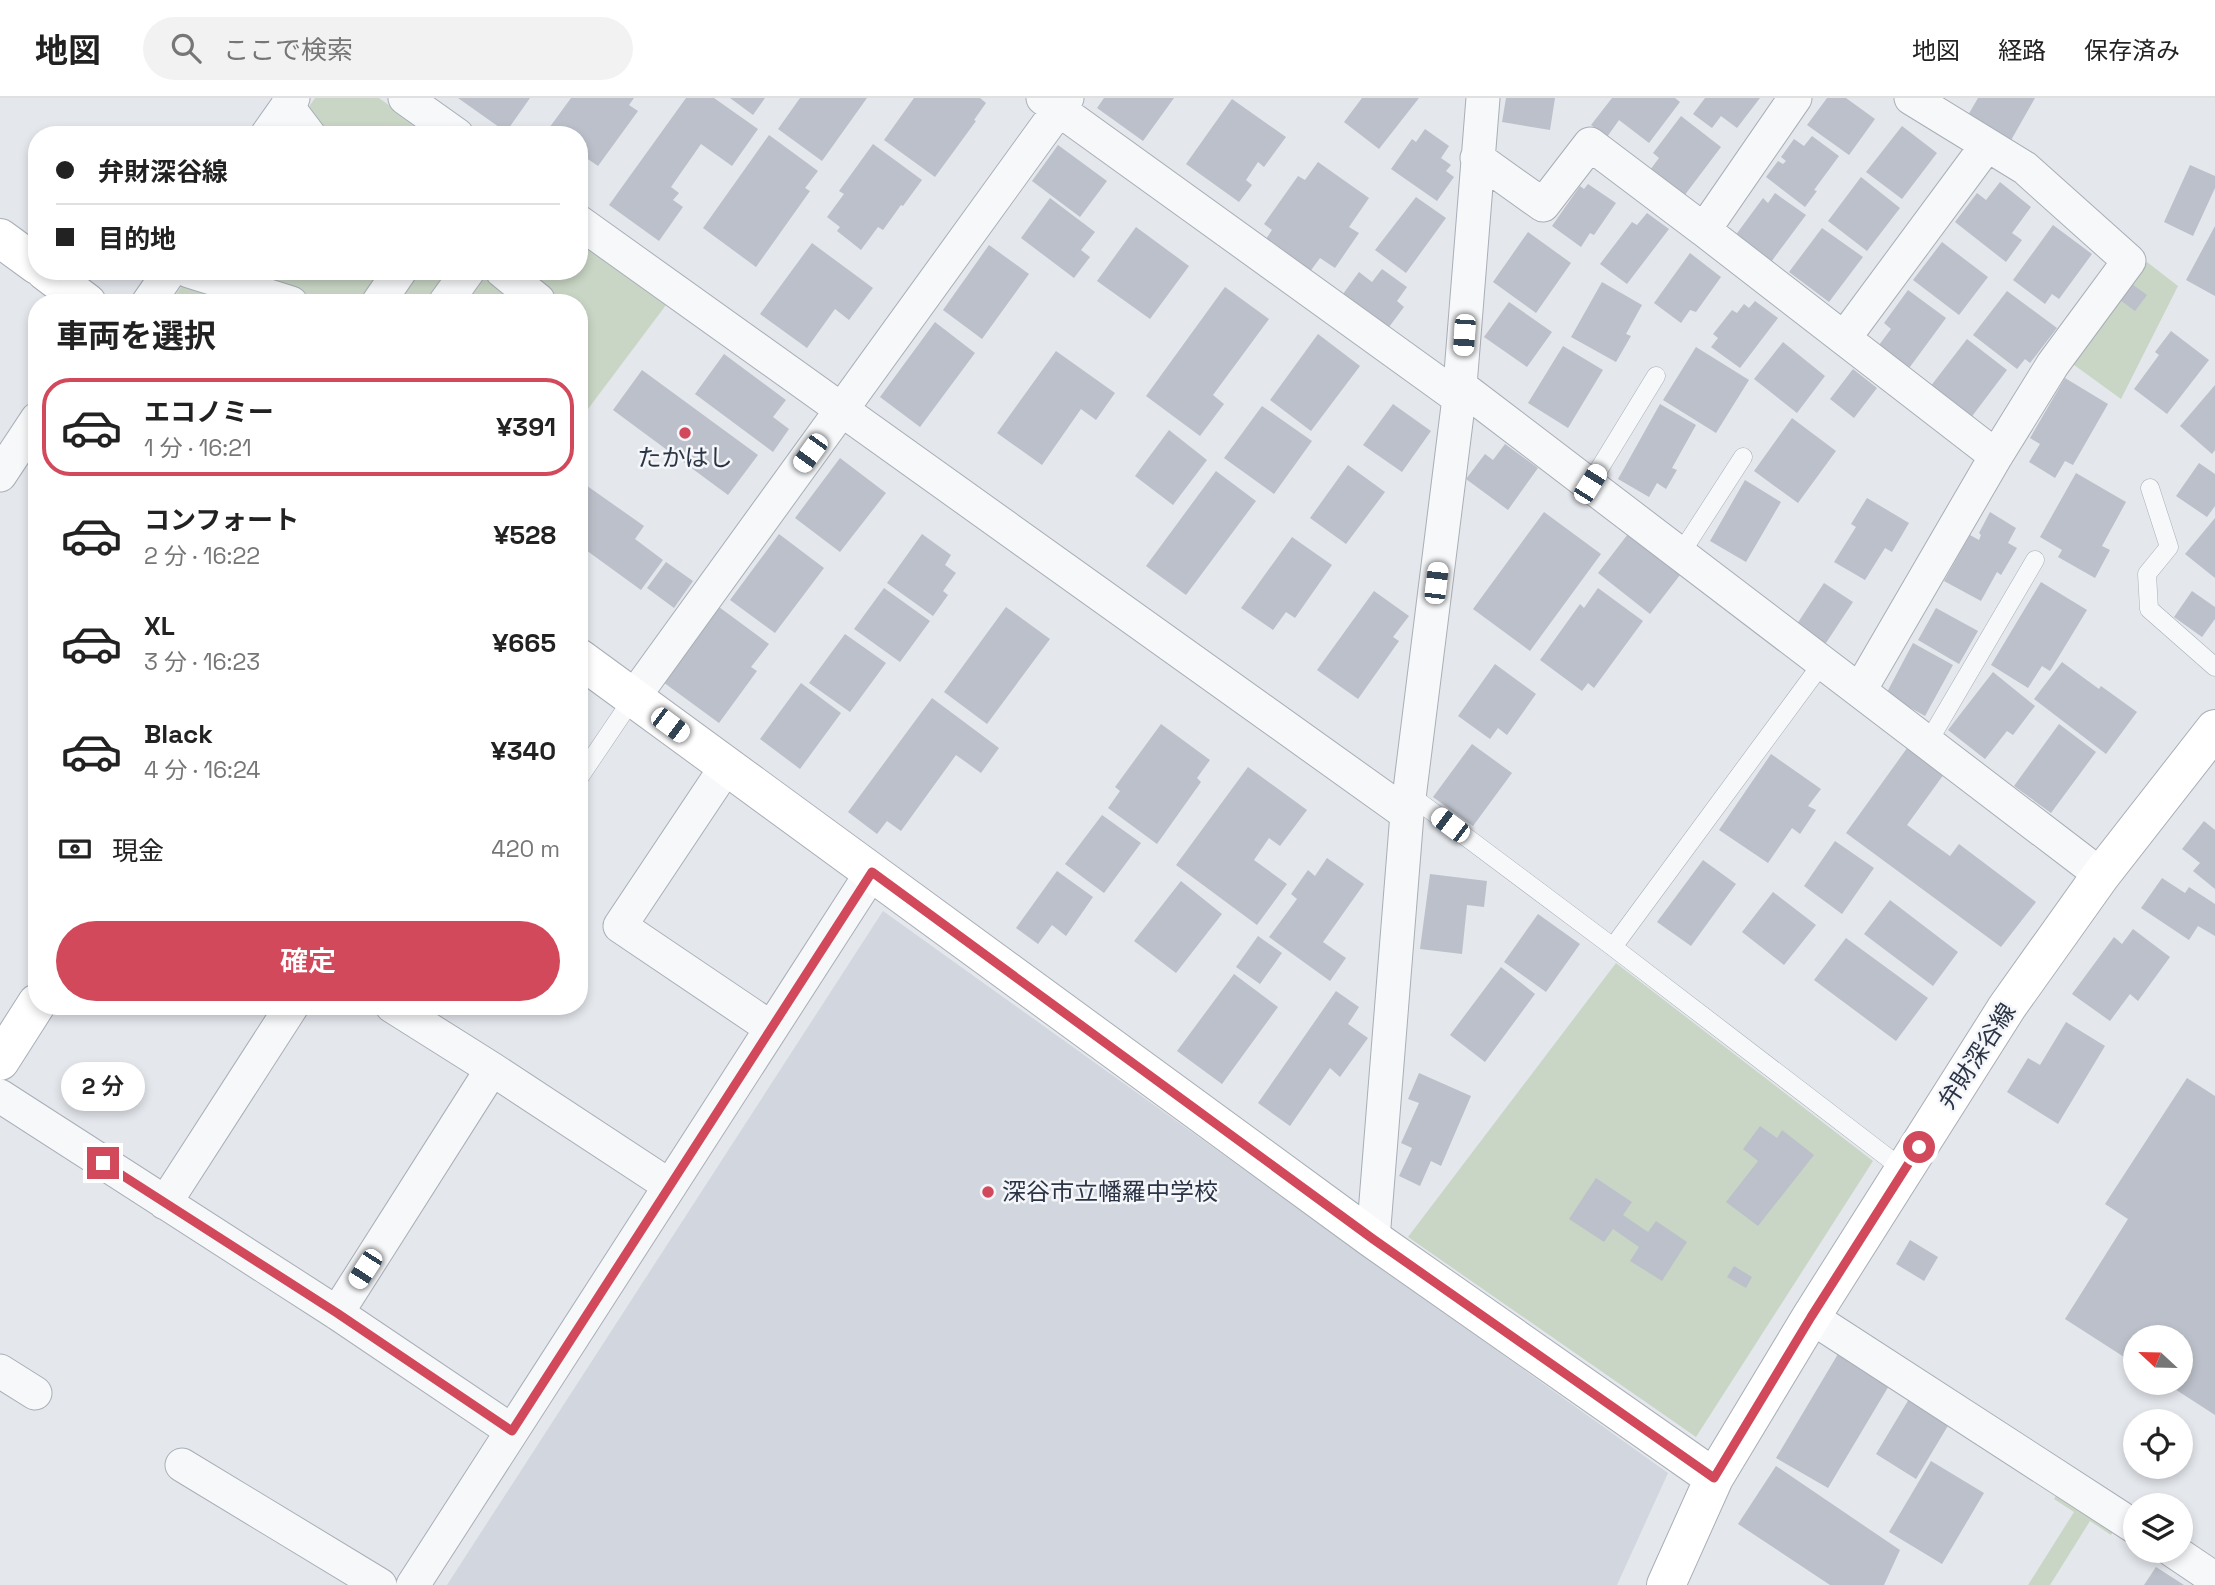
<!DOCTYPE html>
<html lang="ja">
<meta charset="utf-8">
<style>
:root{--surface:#fff;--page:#f2f2f2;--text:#222;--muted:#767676;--line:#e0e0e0;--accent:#d1495b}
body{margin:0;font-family:"Space Grotesk","Noto Sans JP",sans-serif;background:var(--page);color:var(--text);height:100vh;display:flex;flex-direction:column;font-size:26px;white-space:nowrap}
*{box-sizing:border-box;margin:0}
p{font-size:23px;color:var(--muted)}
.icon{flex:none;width:38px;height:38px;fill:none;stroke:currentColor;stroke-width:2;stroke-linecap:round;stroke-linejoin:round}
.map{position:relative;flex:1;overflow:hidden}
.panel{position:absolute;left:28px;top:196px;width:560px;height:721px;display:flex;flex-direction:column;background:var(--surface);border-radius:28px;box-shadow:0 4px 10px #0003}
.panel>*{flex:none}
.guide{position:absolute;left:28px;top:28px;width:560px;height:154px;border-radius:28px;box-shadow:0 4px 10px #0003;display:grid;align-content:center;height:154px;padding:0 28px;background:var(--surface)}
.needle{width:46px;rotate:292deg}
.controls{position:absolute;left:2123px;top:1227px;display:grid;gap:14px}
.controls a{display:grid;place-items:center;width:70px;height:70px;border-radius:50%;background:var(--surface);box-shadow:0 4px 10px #0003;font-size:35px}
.end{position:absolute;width:32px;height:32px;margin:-16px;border:9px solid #d1495b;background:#fff;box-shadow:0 0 0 4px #fff}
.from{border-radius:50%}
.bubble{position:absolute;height:49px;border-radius:24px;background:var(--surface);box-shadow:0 4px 10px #0003;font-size:23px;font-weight:600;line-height:49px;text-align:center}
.car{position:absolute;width:21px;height:42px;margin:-21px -10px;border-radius:9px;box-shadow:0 0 5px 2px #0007;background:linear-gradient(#fff 24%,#345 0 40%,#fff 0 76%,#345 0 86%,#fff 0)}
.guide b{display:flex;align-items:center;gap:24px;height:66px;font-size:26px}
.guide b+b{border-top:2px solid var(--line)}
.guide i{width:18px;height:18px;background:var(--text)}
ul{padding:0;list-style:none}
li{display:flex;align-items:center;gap:21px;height:98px;margin:0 14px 10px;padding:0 14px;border:4px solid transparent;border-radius:28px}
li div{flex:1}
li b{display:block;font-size:26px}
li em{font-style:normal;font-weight:600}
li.selected{border-color:var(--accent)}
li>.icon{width:63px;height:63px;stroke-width:1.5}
h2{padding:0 28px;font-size:32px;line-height:84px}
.pay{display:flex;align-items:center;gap:18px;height:77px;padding:0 28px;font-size:26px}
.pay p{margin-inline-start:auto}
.cta{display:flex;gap:14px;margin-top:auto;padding:14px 28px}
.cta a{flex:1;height:80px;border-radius:42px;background:var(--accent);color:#fff;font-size:28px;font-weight:600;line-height:80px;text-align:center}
header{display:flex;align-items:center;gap:42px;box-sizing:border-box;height:98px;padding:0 35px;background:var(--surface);border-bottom:2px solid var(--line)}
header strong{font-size:33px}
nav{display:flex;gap:38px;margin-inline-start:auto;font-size:24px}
.search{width:490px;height:63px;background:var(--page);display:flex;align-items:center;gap:18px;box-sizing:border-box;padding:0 24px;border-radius:38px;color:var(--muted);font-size:26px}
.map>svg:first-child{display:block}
.built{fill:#d2d6de}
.green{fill:#c9d6c5}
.building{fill:#bbc0ca}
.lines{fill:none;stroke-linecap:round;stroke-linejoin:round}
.lane-casing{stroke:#a9aeb7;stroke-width:19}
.street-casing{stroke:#a9aeb7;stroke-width:35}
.secondary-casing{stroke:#a9aeb7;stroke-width:40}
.lane{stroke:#f7f8fa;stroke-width:18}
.street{stroke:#f7f8fa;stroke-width:33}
.secondary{stroke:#fff;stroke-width:38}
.route{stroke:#d1495b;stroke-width:9}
.poi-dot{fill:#d1495b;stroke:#f4f6f9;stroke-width:2.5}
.labels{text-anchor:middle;stroke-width:5;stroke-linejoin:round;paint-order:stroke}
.poi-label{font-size:24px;fill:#2b3445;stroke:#f4f6f9}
.street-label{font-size:24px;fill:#2b3445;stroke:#f4f6f9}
</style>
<header>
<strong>地図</strong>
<div class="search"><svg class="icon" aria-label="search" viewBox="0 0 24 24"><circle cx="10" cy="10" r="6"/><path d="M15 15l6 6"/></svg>ここで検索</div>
<nav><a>地図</a><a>経路</a><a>保存済み</a></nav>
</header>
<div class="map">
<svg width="2215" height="1487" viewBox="0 0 2215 1487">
<rect width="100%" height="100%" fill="#e4e7ec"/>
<path class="built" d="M883,813L1668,1375L1617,1487H447Z"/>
<path class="green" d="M315,0H379L430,37H289Z
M579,145L666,207L579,323V205H170L192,173H579Z
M2147,164L2178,188L2121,301L2070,264Z
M1616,865L1873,1063L1696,1339L1408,1139Z
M2058,1394L2115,1430L2111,1437L2090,1423L2050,1487H2028L2074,1414L2054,1401Z"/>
<path class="building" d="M458,0H530L506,34Z
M571,0H634L629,7L638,13L598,68L579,55V37H544Z
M686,0H714L758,31L732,68L701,46L671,89L679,95L673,102L683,109L659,143L609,107Z
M730,0H765L753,17Z
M800,0H867L822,63L778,31Z
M914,0H980L986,5L974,22L976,23L935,79L884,42Z
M1104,0H1174L1143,43L1097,10Z
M1362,0H1419L1379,51L1344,24Z
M1506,0H1555L1550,32L1502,24Z
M1612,0H1675L1680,4L1649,45L1619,22L1607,39L1591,27Z
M1705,0H1760L1737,30L1721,18L1712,30L1693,16Z
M1827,0H1846L1875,21L1849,57L1807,27Z
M1978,0H2035L2010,44L1967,19Z
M1232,1L1286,39L1264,69L1258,64L1246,82L1252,87L1239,104L1186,66Z
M1681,18L1721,49L1681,102L1647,76L1659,60L1653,55Z
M1902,28L1937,55L1902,101L1866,74Z
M1425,31L1449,48L1441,60L1451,67L1446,73L1454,79L1437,103L1391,71L1412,41L1416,44Z
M769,37L818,73L805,90L810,93L756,169L703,130Z
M1812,38L1839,58L1814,92L1817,93L1805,109L1766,79L1778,63L1783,66L1786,63L1781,59L1794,41L1804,48Z
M873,46L922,82L903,108L901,107L883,132L878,129L861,152L837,133L840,129L827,119L844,96L839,93Z
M1058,47L1107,83L1080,119L1032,83Z
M1318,64L1369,100L1349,129L1359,135L1335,170L1320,160L1309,175L1264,144L1272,132L1264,126L1298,78L1305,82Z
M2190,67L2215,78V90L2193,138L2164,124Z
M1861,79L1900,110L1867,153L1828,123Z
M2000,84L2031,109L2012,135L2022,142L2006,164L1955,124L1977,95L1986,102Z
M1588,86L1616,105L1594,137L1590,135L1581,149L1552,128L1580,88L1584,91Z
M1775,95L1806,117L1771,164L1735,138L1763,100L1768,105Z
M1416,99L1446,120L1406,175L1375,152Z
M1050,100L1095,134L1081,152L1090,159L1074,180L1021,140Z
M1647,115L1669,131L1627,186L1600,166L1632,124L1637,127Z
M2053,127L2092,156L2059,201L2052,196L2045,206L2013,182Z
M2215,128V198L2186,182Z
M1136,129L1189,168L1150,221L1097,183Z
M1822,130L1863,159L1829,204L1789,174Z
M1528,134L1571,165L1536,215L1493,184Z
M1942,144L1988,179L1959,217L1913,182Z
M812,145L873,190L849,222L835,211L807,250L760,216Z
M989,147L1029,176L982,241L943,212Z
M1690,155L1721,179L1696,214L1690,212L1681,225L1654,205Z
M1382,171L1407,189L1397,203L1404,209L1389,229L1343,196L1359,174L1372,184Z
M1602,184L1642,207L1626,236L1631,238L1616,264L1571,239Z
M2132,186L2147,197L2135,213L2120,202Z
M1225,189L1269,221L1213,297L1224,306L1200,338L1146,298Z
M1908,192L1946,220L1907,273L1876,251L1891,231L1884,225Z
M2007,193L2057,230L2030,265L2025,261L2017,271L1973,237Z
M1755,203L1778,220L1740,270L1711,249L1718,240L1713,236L1732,212L1737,215L1744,206L1749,210Z
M1509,204L1552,234L1527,269L1484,239Z
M935,224L975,255L920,329L880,299Z
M2171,233L2209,262L2167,316L2134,291L2159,257L2155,254Z
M1318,236L1360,268L1311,333L1270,302Z
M1967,241L2007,272L1970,321L1930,289Z
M1783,244L1825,278L1797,315L1754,281Z
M1563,248L1603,272L1568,330L1528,305Z
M1696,249L1749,282L1716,335L1663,302Z
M1056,253L1115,295L1096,322L1081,311L1042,367L997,335Z
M724,256L786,302L773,319L789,331L773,354L695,296Z
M1853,271L1877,290L1854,320L1830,301Z
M642,272L758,357L728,397L613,312Z
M2065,280L2108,306L2073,367L2065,363L2055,380L2029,364L2040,346L2030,340Z
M2215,287V352L2212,356L2180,328Z
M1393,306L1431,333L1402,374L1363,347Z
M1660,306L1696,327L1672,370L1677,372L1666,391L1657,385L1649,399L1618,381Z
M1262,308L1312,343L1274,396L1224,360Z
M1792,320L1836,353L1798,405L1754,373Z
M1169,332L1207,362L1173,407L1135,378Z
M1505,346L1538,370L1508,412L1466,381L1485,356L1493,362Z
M840,360L886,395L840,454L795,420Z
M2199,365L2215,376V408L2207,419L2176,398Z
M1348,367L1385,394L1346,446L1310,420Z
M1216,373L1256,403L1186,497L1146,468Z
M2076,375L2126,404L2102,448L2110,452L2095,480L2058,459L2062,452L2040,439Z
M1745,382L1781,404L1746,464L1710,443Z
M583,385L644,428L635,441L663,462L641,492L579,447V390Z
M1867,400L1909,425L1892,454L1885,450L1865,482L1834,464L1856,429L1851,426Z
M1544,414L1601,456L1530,553L1473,511Z
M1990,414L2016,430L2008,445L2017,450L2001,477L1997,474L1981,503L1944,483L1970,437L1979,442L1981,437L1979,435Z
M2215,420V480L2185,456Z
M779,436L824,470L775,535L730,502Z
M922,436L951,457L945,467L956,475L943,493L948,497L933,518L887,485Z
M1628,436L1680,477L1650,516L1598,475Z
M1292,439L1332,467L1295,520L1286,514L1273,532L1241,510Z
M666,464L693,483L674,510L647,490Z
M2041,484L2087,512L2050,573L2042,568L2028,590L1991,567Z
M1824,485L1853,504L1822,551L1793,532Z
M884,490L930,523L900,564L854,531Z
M1598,490L1643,523L1594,590L1588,585L1582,593L1540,562L1580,506L1584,510Z
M1374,493L1409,518L1393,539L1399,543L1358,601L1317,572Z
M2192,493L2215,509V521L2202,539L2174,519Z
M719,509L769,546L751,569L757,573L719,625L663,584Z
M1006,509L1050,541L987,626L944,594Z
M1936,510L1978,533L1959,566L1918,542Z
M845,536L886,565L850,614L809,585Z
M1913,545L1953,567L1925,618L1886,596Z
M2062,564L2099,591L2101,588L2137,614L2106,656L2034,601Z
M1495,566L1536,596L1507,637L1498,630L1490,641L1458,618Z
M1993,574L2035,608L2013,637L2007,633L1985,661L1948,632Z
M801,585L841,615L800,671L760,641Z
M932,600L999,650L981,675L956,657L901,733L887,723L877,736L848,714Z
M1161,626L1210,662L1197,680L1201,684L1157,746L1108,710L1120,693L1115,689Z
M2059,626L2096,654L2051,715L2014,688Z
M1472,646L1512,675L1473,728L1433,699Z
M1910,646L1947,672L1907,727L1950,758L1959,746L2036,804L2001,849L1846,735Z
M1771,656L1821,691L1808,708L1816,712L1800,736L1792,730L1768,765L1719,732Z
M1248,669L1307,712L1280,748L1269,740L1254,762L1287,786L1257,827L1176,767Z
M1102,717L1141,745L1104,795L1065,766Z
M2204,723L2215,732V791L2193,773L2200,765L2182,751Z
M1835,743L1874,770L1842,816L1804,788Z
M1327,760L1364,786L1323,844L1346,860L1330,883L1269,839L1297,801L1291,796L1308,772L1315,778Z
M1703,762L1736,786L1691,848L1657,824Z
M1057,773L1093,799L1066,838L1052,827L1038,846L1016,830Z
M1430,776L1487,783L1484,809L1467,807L1462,856L1420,851Z
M2162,780L2185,795L2189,789L2215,806V838L2198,828L2189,842L2141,810Z
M1181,783L1222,816L1176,875L1134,843Z
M1773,794L1816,827L1784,867L1742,834Z
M1890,802L1958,854L1933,888L1864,836Z
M1538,816L1580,846L1546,894L1504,864Z
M2133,831L2170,859L2138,903L2130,896L2110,923L2072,896L2114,839L2122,846Z
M1258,838L1282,855L1260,886L1236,869Z
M1846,840L1928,900L1896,943L1814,882Z
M1501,869L1535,896L1485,964L1450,937Z
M1234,876L1278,909L1222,986L1177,953Z
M1336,893L1359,909L1348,926L1368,940L1340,979L1330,970L1290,1028L1258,1005Z
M2066,924L2105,948L2058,1026L2007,994L2028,960L2040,967Z
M1419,975L1471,998L1441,1068L1431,1063L1420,1088L1399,1078L1412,1050L1401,1045L1419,1005L1408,1001Z
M2187,980L2215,998V1317L2164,1284H2180V1239H2135V1266L2065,1221L2128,1121L2105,1106Z
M1760,1028L1777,1040L1782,1032L1814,1057L1758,1128L1726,1104L1758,1063L1743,1051Z
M1596,1080L1632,1104L1623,1117L1648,1134L1656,1123L1687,1144L1662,1183L1630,1163L1639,1149L1613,1131L1604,1144L1569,1121Z
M1910,1142L1938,1159L1924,1183L1896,1166Z
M1734,1168L1752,1179L1746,1190L1727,1179Z
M1838,1256L1890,1286L1828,1390L1776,1360Z
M1909,1301L1949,1326L1916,1381L1876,1356Z
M1931,1363L1984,1395L1942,1466L1889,1434Z
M1776,1368L1900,1452L1884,1487H1830L1738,1426Z
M2156,1469L2184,1487H2144Z"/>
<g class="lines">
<g class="lane-casing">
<path id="lane" d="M1590,386L1656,278
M2150,390L2169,449L2147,476L2149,511L2215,569
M1681,455L1743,359
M1927,646L2035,462
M579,680L633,600
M1410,697L1613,849L1904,1072
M1613,849L1823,564"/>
</g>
<g class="street-casing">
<path id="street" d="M405,0L457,37
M1043,0L1459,300
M287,8L309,37
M267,37L293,0
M1477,60L1543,107L1590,46L1704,132L1795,0
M579,124L1407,716
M1704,132L1996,358
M189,173L291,205
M502,173L538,202
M148,205L170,173
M378,205L400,173
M445,205L468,173
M1845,239L1987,47
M1460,288L2101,777
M0,377L37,321
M1860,592L1996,358L2053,266L2129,163L2025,70L1911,0
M633,600L1067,0
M726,669L620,828L771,930
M392,908L492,971L670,1088
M0,998L337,1215L512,1333
M165,1105L292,908
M1373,1141L1407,716L1459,300L1483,0
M337,1215L492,971
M1811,1219L2135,1429
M0,1273L35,1295
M182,1367L380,1487
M2172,1452L2215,1481
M413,1487L872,774"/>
</g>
<g class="secondary-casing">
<path id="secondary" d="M0,140L37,167
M45,173L87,205
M579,560L1373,1141L1714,1380
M0,963L37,905
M1666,1487L1714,1380L1811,1219L2007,909L2101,777L2215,631"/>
</g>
<use href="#lane" class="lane"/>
<use href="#street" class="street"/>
<use href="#secondary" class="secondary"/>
</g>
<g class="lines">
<path class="route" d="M103,1065L337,1215L512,1333L872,774L1373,1141L1714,1380L1811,1219L1919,1049"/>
</g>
<g class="poi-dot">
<circle cx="685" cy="335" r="7"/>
<circle cx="988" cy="1094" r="7"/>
</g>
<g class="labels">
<g class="poi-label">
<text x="685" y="368">たかはし</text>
<text x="1002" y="1102" text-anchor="start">深谷市立幡羅中学校</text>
</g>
<g class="street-label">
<text transform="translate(1977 958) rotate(-57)" y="8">弁財深谷線</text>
</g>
</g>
</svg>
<div class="controls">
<a><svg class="needle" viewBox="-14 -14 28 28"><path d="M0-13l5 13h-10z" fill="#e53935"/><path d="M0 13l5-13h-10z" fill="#767676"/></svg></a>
<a><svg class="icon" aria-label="locate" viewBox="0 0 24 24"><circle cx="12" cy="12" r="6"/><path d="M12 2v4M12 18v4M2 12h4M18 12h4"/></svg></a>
<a><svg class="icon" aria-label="layers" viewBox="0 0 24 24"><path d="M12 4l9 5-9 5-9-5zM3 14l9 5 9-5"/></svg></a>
</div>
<i class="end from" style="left:1919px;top:1049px"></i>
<i class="end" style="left:103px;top:1065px"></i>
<div class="bubble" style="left:61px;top:964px;width:84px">2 分</div>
<i class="car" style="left:1464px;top:237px;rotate:184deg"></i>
<i class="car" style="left:810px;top:355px;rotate:216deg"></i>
<i class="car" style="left:1590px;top:386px;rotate:32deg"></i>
<i class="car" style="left:1436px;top:485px;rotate:7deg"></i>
<i class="car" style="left:670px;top:627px;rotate:127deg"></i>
<i class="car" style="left:1450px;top:727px;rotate:307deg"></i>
<i class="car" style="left:365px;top:1171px;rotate:213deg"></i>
<div class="guide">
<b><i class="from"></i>弁財深谷線</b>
<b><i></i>目的地</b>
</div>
<section class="panel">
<h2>車両を選択</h2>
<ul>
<li class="selected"><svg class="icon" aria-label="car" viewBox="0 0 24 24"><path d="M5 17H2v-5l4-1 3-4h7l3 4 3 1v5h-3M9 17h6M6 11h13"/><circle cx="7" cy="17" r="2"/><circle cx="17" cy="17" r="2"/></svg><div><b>エコノミー</b><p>1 分 · 16:21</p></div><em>¥391</em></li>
<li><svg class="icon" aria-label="car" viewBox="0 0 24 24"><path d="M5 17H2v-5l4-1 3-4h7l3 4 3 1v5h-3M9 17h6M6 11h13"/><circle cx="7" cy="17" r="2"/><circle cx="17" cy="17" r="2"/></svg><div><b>コンフォート</b><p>2 分 · 16:22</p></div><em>¥528</em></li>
<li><svg class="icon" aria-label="car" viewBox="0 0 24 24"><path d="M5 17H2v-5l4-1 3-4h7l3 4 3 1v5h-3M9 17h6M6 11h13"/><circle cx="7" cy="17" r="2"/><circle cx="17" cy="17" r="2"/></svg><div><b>XL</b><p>3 分 · 16:23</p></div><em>¥665</em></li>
<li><svg class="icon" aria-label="car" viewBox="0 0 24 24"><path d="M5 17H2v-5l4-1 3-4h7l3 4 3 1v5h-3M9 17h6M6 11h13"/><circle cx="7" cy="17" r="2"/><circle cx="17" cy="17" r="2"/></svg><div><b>Black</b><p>4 分 · 16:24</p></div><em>¥340</em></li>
</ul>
<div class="pay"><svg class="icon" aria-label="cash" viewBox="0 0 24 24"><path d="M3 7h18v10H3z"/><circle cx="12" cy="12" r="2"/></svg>現金<p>420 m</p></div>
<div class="cta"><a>確定</a></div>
</section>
</div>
